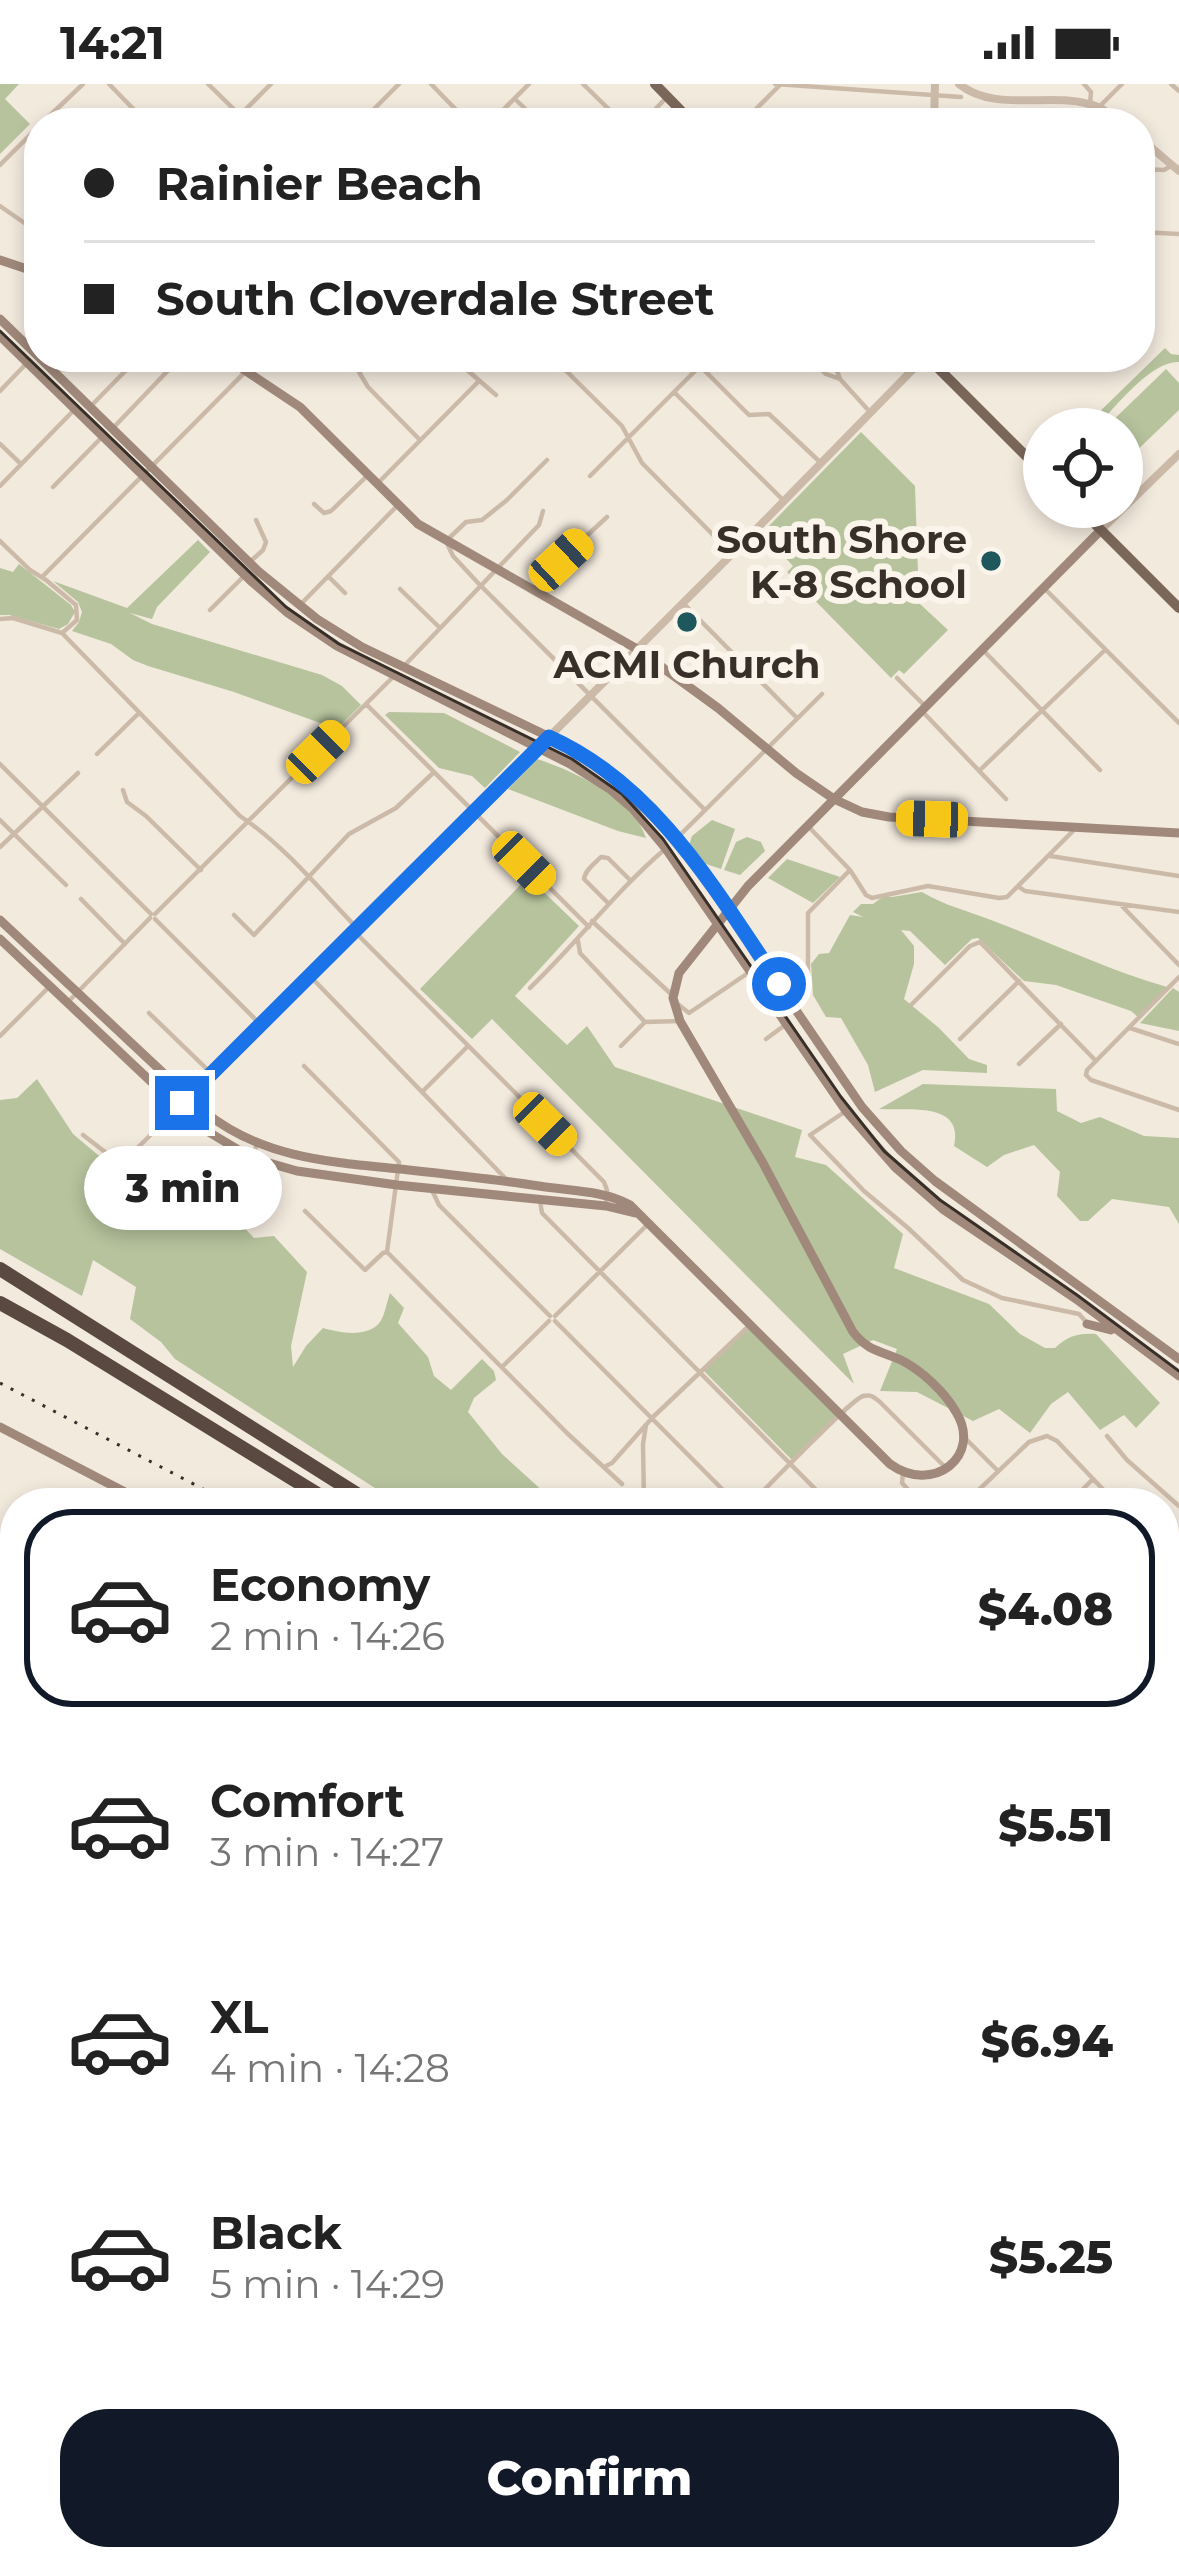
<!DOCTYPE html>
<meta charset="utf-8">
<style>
:root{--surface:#fff;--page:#f6f6f6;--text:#222;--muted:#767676;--line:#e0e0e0;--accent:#111827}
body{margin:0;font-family:Montserrat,sans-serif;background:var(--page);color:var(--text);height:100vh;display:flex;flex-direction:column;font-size:45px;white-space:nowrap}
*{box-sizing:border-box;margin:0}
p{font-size:39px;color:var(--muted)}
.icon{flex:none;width:66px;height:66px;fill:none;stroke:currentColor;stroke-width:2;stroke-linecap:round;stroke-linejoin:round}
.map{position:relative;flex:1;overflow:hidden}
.sheet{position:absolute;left:0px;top:1404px;width:1179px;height:1083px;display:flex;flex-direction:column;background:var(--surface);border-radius:48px 48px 0 0;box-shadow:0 6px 18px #0003}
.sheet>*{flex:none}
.top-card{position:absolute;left:24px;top:24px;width:1131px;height:264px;border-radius:48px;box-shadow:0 6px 18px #0003;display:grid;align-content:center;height:264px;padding:0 60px;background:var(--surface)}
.fabs{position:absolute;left:1023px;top:324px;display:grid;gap:24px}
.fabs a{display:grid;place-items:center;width:120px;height:120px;border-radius:50%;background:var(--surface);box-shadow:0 6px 18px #0003;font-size:60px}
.end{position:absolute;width:54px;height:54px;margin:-27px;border:15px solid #1a73e8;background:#fff;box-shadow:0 0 0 6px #fff}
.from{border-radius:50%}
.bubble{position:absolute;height:84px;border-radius:42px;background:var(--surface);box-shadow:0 6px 18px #0003;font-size:39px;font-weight:800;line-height:84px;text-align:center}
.car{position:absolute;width:36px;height:72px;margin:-36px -18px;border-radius:15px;box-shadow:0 0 9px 3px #0007;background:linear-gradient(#f5c518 24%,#345 0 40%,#f5c518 0 76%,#345 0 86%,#f5c518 0)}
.top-card b{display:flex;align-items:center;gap:42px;height:114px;font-size:45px}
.top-card b+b{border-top:3px solid var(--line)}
.top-card i{width:30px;height:30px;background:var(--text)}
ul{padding:21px 0 0;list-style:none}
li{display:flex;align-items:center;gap:36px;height:198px;margin:0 24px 18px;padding:0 36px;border:6px solid transparent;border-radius:48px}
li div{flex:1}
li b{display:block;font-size:45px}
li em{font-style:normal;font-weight:800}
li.selected{border-color:var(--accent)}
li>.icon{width:108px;height:108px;stroke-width:1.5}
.action{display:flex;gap:24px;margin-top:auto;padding:24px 60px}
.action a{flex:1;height:138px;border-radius:48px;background:var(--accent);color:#fff;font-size:48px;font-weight:800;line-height:138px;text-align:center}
.status{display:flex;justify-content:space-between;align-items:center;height:84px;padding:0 60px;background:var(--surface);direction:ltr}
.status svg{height:33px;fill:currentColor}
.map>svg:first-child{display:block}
.green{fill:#b6c39d}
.water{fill:#7caeb1}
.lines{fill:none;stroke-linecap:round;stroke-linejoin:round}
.taxiway{stroke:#968c84;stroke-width:14}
.runway{stroke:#968c84;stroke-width:36}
.minor{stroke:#ccbaa9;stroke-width:4.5}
.tertiary{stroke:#ccbaa9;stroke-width:8}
.secondary{stroke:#a0897b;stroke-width:9}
.primary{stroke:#7b665a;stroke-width:10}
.trunk{stroke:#6a584d;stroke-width:12}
.motorway{stroke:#5a4940;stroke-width:14}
.tram{stroke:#392f29;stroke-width:3}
.rail{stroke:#392f29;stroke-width:3;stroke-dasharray:3 9;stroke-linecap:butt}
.route{stroke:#1a73e8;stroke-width:15}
.poi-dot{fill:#1e575c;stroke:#faf4eb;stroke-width:4.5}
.labels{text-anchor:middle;stroke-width:12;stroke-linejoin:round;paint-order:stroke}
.poi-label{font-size:39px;font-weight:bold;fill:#392f29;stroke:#faf4eb;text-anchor:end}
</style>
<div class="status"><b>14:21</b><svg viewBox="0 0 49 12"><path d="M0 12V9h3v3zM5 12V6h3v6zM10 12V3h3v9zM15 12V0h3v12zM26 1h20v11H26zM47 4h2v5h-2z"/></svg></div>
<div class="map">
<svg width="1179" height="2486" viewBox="0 0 1179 2486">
<rect width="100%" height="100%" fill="#f3eade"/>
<path class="green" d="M0,0H19L5,15L30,40L0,70Z
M1165,264L1171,270L1179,271V278C1152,277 1121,317 1102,336L1097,345H1089L1091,336Z
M1166,285L1179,299V326L1130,373L1122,364V345H1104Z
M861,348L915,402L919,519L948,546L904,590L899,586L891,594L787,488L793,482L762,449Z
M198,456L210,468L157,523L152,535L130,529L152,540L322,591L342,602L361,621L337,645L234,608L148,582L133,576L111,560L72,547L79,538L82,528L78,518L53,497L127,524Z
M19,480L71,521L75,528L68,540L59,545L9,531H0V484L13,488Z
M389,628L444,629L520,668L485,704L472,692L439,684L385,631Z
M537,675C574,687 634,715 646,754L618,747L508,705Z
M712,736L735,745L721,785L703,779L689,761L692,752Z
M747,753L761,758L765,767L740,791L724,786L736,758Z
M787,775L840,793L813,819L768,794Z
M528,793L579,842L515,912L567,961L587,942L615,983L802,1046L795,1073L826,1081L903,1150L894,1184L989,1220L1020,1250L1045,1264H1055C1068,1252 1078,1249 1096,1250L1160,1319L1136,1344L1124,1331L1100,1346L1068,1308L1051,1320L1030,1349L999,1325L973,1337L917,1308L880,1307L897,1265L873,1256L843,1270L854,1300L492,935L472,955L420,905Z
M922,808C943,821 968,827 991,836C1050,858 1106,885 1167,903L1138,933L1131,927L1056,901L1024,897L978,854L972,855L945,881L910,847L901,846L914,862V880L904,915L939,944L969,975L987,981V989L923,986L875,1008L868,981L841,934L826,933L813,911L811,880L819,870L829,869L850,831L863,833L853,828L861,820H873L884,812L892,813Z
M1173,904L1179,908V947L1140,939Z
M37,995L73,1050L104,1076L120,1086L145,1113L165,1105L207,1128L236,1135L254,1154L274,1152L307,1188L291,1262L293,1283L306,1262L323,1244C340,1249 368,1254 380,1238C385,1231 387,1217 390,1209L404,1224L398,1239L428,1273L434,1292L451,1306L482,1275L494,1287L496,1296L474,1314L468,1328L502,1370L556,1419H424L392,1415L175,1275L161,1258L130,1235L136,1203L93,1176L82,1212L0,1165V1016L17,1014Z
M923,1000L1056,1005L1057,1027L1081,1039L1100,1033L1144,1052L1179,1054V1140L1169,1123L1112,1115L1088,1137H1080L1057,1112L1060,1088L1034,1061L1004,1071L987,1083L954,1062C964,1017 909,1027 879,1025Z
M753,1241L841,1330L794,1378L703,1286Z
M0,2419L15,2425V2472H84L91,2480L0,2486Z"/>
<path class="water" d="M0,2015L15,2020V2054L0,2103Z
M0,2250L15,2258V2410L0,2402Z
M1164,2352L1179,2373V2486H1167L1164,2472Z
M122,2472H517L526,2486H147Z"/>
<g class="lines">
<path class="taxiway" d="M0,1488L15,1492
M10,1657L15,1641"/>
<path class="runway" d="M0,1572L15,1576"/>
<path class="minor" d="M109,0L147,39
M208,0L248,39
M431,0L469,39
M583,0L623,39
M775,0L961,13
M1084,0L1091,8L1090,20
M1171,0L1179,7
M515,15L540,39
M1099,23L1122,0
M240,31L271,0
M42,39L83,0
M360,39L399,0
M490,39L529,0
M642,39L667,13
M742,39L780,1
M0,81L39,42
M1140,85L1164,86L1169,83
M0,122L39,149
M1140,148L1179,150
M350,273L368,303L419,355
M452,273L496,311
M552,273L622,342L642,379L732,470
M808,273L826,290L840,295L870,328
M832,273L840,295
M700,282L749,331L769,330L821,379
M0,307L25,281
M674,308L784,417
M91,322L139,273
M114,343L181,273
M0,360L21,380
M547,376L507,416L482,436L466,438L446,457L453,472L479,500L705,726
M590,392L709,273
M377,400L479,297
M0,402L75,325
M53,403L103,352
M314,420L324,429L331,427L368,391
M0,457L30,486L46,496L76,521L77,536L62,549
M252,476L263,466L266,458L256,436
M42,493L260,273
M329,493L345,509
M1044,504L1179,639
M400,505L439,543
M534,505L554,482L607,433
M683,519L796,633
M299,522L396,423
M210,526L244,492
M0,535L13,534L62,549
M62,549L240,732C285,762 320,806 358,845
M983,566L1100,686
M403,583L539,441L543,427
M897,594L926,623
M366,620L589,843
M922,627L1006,715
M97,670L139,629
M0,680L151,830
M979,687L1105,566
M123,706L127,718L146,732L201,786
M0,736L66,801
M807,741L850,786L866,811L872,814L928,802L999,814L1007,813L1073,747
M676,755L822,610
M0,763L78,689
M1050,772L1179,792
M1019,803L1025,807L1179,828
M81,815L125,860
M608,819L584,795C585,786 595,779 601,773L608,774L631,797
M1120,820L1179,881
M155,830L394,592
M234,831L254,851L349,750L396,724L432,690
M155,835L261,941
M592,837L671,910
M355,848L604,1098L607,1106L606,1122
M578,857L580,869L645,938L680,937
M310,892L506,1095
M1179,893L1087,986L1086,991L1091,996L1179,1026
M530,904C577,859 615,808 664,766
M67,919L150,834
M912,920L970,862L980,858L1096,977
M679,921L689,929L748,889
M792,922L808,907V829L850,786
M149,929L212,990
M1130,944L1179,960
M0,952L49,903
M766,955L785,941
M960,955L1019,897
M621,962L645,938
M1019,980L1061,940
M304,982L399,1078L387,1168
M423,1007L468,962
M846,1027L810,1051L864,1107L908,1144L963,1196L1002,1214L1079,1230L1088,1240
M83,1051L109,1071L140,1104
M119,1082L178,1024
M229,1100L251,1077L257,1060
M431,1104L439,1121L550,1232
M540,1117L542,1129L829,1419
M305,1127L365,1186L383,1169L387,1168
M387,1168L568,1350L622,1400
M555,1232L649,1139
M555,1237L736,1419
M502,1283L549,1237
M1107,1352L1127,1376L1179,1422
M967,1356L997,1386
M606,1382L612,1379L652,1334L751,1240
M903,1388L902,1399L921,1419
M644,1419L643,1360L646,1341
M751,1419C768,1403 850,1316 863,1312C872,1310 873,1313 880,1318L947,1385
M965,1419L1029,1358L1047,1352L1057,1357L1116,1419
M1069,1419L1092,1396
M727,2486L728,2472"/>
<path class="tertiary" d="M959,0C998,31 1055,5 1098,23C1107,27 1114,33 1121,39
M934,39L935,0
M1140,54L1179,87
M1101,446L1179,370
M178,1024L732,470L925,273"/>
<path class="secondary" d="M0,176L39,189
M0,235L258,487L317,535L362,563L583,669L638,711L655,729L714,806L862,1023L901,1067L935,1097L1179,1275
M0,252L250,496L288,529L337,562L570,680L611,706L632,724L666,765L846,1027L895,1083L944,1126L1076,1215L1179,1292
M225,273L300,323L418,440L637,565L718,624L796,689L834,715L862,728L889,733L1179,749
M0,836L206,1029C263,1074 330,1078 400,1085C446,1090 493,1095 539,1102C569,1107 603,1106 630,1121L890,1380C933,1411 983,1372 956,1328C945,1308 921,1286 901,1276C879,1266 869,1268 853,1248L763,1079L680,937L673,914L679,889L748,802L1101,446
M0,855L197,1041L252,1074L297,1087L397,1101L606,1122L635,1129
M1087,1240L1111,1246
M0,1343L146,1419"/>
<path class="primary" d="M655,0L693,39
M927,273L1044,390
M1078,423L1179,524
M0,1816L15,1822
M1164,2304L1179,2317"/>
<path class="trunk" d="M1164,1896L1179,1903
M1164,2283L1179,2291
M1164,2293L1179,2306"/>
<path class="motorway" d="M0,1185L371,1419
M0,1219L67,1256L332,1419
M1164,1745L1179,1750
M1164,1764L1179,1769"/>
<path class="tram" d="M0,247L286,523L339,560L572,675L622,710L663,755L841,1013L884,1067L940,1116L1077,1211L1179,1287"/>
<path class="rail" d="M0,1299L230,1419
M1164,1859L1179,1866"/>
</g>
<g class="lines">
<path class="route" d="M182,1019L549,653C655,700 716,807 779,900"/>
</g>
<g class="poi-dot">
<circle cx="991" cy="477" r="12"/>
<circle cx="687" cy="538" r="12"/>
</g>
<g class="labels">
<g class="poi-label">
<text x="967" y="469">South Shore<tspan x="967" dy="45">K-8 School</tspan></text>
<text x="687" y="594" text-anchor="middle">ACMI Church</text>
</g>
</g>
</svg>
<div class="fabs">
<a><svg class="icon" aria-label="locate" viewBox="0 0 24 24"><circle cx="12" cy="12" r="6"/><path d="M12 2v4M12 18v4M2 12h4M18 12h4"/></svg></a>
</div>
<i class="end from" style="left:779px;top:900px"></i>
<i class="end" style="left:182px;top:1019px"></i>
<div class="bubble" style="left:84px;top:1062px;width:198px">3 min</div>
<i class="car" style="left:561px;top:476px;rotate:47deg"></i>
<i class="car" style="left:318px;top:668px;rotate:45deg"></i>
<i class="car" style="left:932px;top:735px;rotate:272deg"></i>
<i class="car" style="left:524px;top:779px;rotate:135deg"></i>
<i class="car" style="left:545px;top:1040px;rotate:135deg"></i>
<div class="top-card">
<b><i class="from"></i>Rainier Beach</b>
<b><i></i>South Cloverdale Street</b>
</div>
<section class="sheet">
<ul>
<li class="selected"><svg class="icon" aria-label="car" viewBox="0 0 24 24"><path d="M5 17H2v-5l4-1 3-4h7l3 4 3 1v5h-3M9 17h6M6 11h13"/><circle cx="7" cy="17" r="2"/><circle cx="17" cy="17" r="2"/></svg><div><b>Economy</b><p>2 min · 14:26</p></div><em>$4.08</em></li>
<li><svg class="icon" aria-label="car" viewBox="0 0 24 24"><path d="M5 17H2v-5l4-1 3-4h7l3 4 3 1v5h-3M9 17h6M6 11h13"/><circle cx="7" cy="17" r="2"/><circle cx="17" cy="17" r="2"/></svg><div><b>Comfort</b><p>3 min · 14:27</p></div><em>$5.51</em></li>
<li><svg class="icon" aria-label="car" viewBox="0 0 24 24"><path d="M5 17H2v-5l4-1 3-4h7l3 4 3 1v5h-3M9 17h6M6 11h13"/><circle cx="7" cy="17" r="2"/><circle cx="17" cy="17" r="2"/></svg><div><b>XL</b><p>4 min · 14:28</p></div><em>$6.94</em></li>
<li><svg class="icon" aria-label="car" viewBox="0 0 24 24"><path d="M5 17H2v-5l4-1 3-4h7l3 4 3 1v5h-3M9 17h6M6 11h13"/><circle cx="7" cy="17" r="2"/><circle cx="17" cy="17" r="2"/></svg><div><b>Black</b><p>5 min · 14:29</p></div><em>$5.25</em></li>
</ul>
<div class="action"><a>Confirm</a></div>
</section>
</div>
